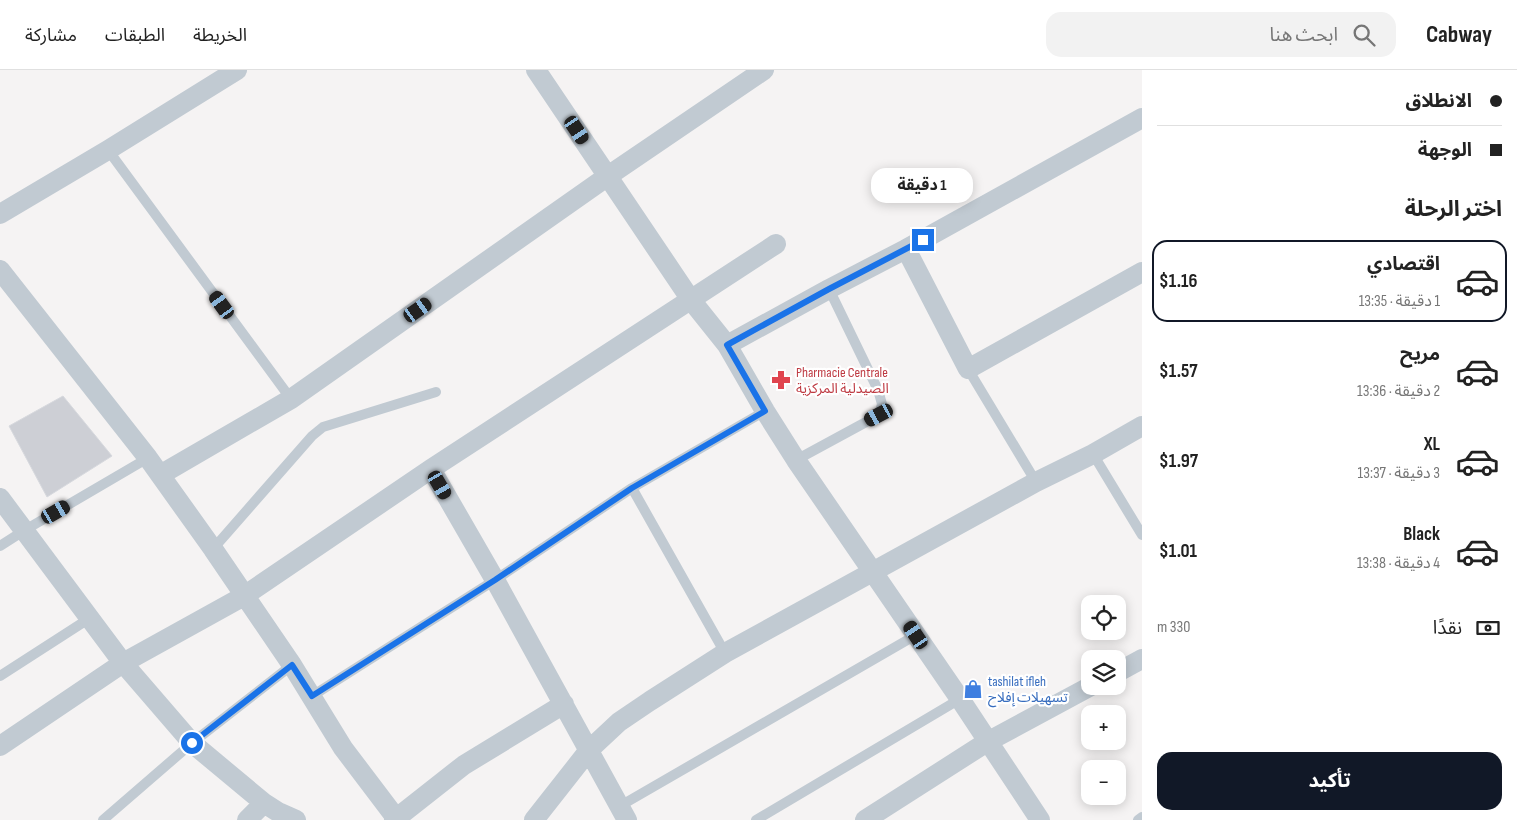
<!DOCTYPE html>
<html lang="ar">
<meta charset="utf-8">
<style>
:root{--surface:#fff;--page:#f2f2f2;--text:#222;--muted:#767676;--line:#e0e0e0;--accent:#111827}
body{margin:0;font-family:"Sofia Sans Condensed","Noto Sans Arabic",sans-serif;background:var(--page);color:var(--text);direction:rtl;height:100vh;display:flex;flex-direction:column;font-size:19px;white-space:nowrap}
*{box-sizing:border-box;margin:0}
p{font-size:16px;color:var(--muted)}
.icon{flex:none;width:28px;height:28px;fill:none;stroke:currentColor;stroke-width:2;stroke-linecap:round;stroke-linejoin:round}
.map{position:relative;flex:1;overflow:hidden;direction:ltr}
.details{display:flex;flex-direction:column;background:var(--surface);width:375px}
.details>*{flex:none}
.hud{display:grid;align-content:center;height:110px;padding:0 15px;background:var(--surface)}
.controls{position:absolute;left:1081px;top:525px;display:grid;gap:10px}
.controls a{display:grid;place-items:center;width:45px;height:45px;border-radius:10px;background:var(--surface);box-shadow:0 2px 12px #0003;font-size:25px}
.end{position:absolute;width:22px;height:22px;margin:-11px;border:6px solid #1a73e8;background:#fff;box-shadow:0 0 0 2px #fff}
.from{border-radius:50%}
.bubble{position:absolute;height:35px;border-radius:15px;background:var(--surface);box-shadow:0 2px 12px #0003;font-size:16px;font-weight:700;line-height:35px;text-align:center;direction:rtl}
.car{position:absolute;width:15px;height:30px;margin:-15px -8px;border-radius:6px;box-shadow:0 0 4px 1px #0007;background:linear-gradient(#222 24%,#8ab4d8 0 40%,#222 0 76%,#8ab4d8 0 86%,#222 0)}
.hud b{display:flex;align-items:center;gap:18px;height:48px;font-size:19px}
.hud b+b{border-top:1px solid var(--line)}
.hud i{width:12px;height:12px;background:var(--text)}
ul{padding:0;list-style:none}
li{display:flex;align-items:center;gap:15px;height:82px;margin:0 10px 8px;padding:0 5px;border:2px solid transparent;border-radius:15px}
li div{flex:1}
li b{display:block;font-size:19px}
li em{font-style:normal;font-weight:700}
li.on{border-color:var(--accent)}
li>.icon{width:45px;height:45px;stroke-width:1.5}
h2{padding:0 15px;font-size:22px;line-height:60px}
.pay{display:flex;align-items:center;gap:12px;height:55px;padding:0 15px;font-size:19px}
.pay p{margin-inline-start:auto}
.primary-button{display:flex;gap:10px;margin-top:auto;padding:10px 15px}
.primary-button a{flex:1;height:58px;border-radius:15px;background:var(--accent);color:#fff;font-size:20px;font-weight:700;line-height:58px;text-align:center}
header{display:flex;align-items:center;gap:30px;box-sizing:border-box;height:70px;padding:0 25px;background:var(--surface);border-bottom:1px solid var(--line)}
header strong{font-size:24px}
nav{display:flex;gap:28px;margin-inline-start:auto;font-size:18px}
.search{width:350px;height:45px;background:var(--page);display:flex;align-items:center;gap:12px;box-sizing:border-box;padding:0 18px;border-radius:15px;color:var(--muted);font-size:19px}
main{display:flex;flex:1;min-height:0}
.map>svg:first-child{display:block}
.building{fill:#cdcfd5;stroke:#d7d9de}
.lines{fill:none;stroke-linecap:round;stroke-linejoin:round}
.service{stroke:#c1cad2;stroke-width:10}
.minor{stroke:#c1cad2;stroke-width:20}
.route{stroke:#1a73e8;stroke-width:6}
.labels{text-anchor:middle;stroke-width:4.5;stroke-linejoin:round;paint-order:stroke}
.health-label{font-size:14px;fill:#be3a42;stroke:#fff;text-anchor:start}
.shop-label{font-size:14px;fill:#366cbe;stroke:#fff;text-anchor:start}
</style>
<header>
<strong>Cabway</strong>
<div class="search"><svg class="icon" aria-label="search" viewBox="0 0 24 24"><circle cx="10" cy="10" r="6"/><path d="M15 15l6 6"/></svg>ابحث هنا</div>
<nav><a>الخريطة</a><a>الطبقات</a><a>مشاركة</a></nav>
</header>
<main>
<section class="details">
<div class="hud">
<b><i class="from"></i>الانطلاق</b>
<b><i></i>الوجهة</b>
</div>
<h2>اختر الرحلة</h2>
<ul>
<li class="on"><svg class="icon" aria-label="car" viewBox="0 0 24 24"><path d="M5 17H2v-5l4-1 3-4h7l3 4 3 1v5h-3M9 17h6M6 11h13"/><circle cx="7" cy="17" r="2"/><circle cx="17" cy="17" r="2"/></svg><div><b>اقتصادي</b><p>1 دقيقة · 13:35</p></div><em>$1.16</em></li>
<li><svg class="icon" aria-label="car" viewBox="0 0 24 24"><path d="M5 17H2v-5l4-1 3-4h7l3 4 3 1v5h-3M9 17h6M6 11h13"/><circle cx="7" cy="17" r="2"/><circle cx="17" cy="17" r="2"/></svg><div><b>مريح</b><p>2 دقيقة · 13:36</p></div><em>$1.57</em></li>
<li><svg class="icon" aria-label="car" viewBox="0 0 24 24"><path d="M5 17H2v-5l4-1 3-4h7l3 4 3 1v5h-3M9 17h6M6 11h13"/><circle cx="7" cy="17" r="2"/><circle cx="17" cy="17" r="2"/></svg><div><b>XL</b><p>3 دقيقة · 13:37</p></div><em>$1.97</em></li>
<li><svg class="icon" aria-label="car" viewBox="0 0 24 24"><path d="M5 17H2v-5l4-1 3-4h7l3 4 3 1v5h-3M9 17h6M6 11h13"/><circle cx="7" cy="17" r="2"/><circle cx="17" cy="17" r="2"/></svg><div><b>Black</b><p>4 دقيقة · 13:38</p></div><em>$1.01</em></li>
</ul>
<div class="pay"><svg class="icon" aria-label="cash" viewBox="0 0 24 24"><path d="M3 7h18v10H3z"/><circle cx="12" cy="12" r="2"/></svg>نقدًا<p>330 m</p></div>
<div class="primary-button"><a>تأكيد</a></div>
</section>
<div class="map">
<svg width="1142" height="750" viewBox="0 0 1142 750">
<rect width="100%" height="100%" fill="#f5f3f3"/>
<path class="building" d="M63,326L112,386L47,427L9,356Z"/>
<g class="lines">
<path class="service" d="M108,80L291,329
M968,299L1036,412
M1093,384L1142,465
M796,390L879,345L882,334L878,320L829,219
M632,418L725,583
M0,476L25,460L148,388
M213,479L312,366L323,357L436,322
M0,606L90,548
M312,626L495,510L632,418L765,341
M620,736L916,565
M103,750L192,673L292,595
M756,750L960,629
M1138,750L1142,747"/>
<path class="minor" d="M536,0L691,230L727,275L765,341L796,390L960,629L1040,750
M0,144L108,80L237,0
M906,179L968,299L1142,202
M0,200L148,388L213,479L292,595L343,678L396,748
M727,275L829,219L906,179L1142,48
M431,399L495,510L627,750
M160,405L291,329L608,106L764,0
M0,428L123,593L192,673L264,733L278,742L296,750
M1118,602L1142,589
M0,676L123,593L244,526L431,399L776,174
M247,750L264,733
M394,750L464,695L564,634
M534,750L589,680L619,652L650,631L725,583L1036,412L1093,384L1142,356
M865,750L987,672L1091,616"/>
</g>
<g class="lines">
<path class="route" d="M192,673L292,595L312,626L495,510L632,418L765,341L727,275L829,219L923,170"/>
</g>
<defs>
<g id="pharmacy-bare" transform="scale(1.5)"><path d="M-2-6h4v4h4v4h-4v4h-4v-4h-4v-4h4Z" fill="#e0444e" stroke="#fff" stroke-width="2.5" paint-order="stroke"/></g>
<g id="shop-bare" transform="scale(1.5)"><path d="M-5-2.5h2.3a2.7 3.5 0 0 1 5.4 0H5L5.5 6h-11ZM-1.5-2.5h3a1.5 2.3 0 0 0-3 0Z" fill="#3f7fe0" stroke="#fff" stroke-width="2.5" paint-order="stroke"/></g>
</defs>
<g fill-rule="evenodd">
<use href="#pharmacy-bare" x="781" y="310"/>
<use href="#shop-bare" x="973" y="619"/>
</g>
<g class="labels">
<g class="health-label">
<text x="796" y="307">Pharmacie Centrale<tspan x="796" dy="16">الصيدلية المركزية</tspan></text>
</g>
<g class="shop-label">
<text x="988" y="616">tashilat ifleh<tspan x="988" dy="16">تسهيلات إفلاح</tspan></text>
</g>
</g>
</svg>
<div class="controls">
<a><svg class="icon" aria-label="locate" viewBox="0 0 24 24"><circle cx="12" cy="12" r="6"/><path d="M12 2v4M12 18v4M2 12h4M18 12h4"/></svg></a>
<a><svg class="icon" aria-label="layers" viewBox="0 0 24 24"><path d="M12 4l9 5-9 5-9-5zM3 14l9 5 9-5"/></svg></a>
<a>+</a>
<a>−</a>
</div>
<i class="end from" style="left:192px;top:673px"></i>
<i class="end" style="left:923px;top:170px"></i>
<div class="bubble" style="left:871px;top:98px;width:102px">1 دقيقة</div>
<i class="car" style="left:577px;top:60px;rotate:146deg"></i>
<i class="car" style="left:222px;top:235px;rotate:324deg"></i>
<i class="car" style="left:418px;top:240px;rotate:55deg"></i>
<i class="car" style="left:879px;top:345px;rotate:242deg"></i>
<i class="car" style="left:440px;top:415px;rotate:150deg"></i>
<i class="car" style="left:56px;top:442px;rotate:60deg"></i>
<i class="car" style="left:916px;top:565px;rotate:326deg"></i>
</div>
</main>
